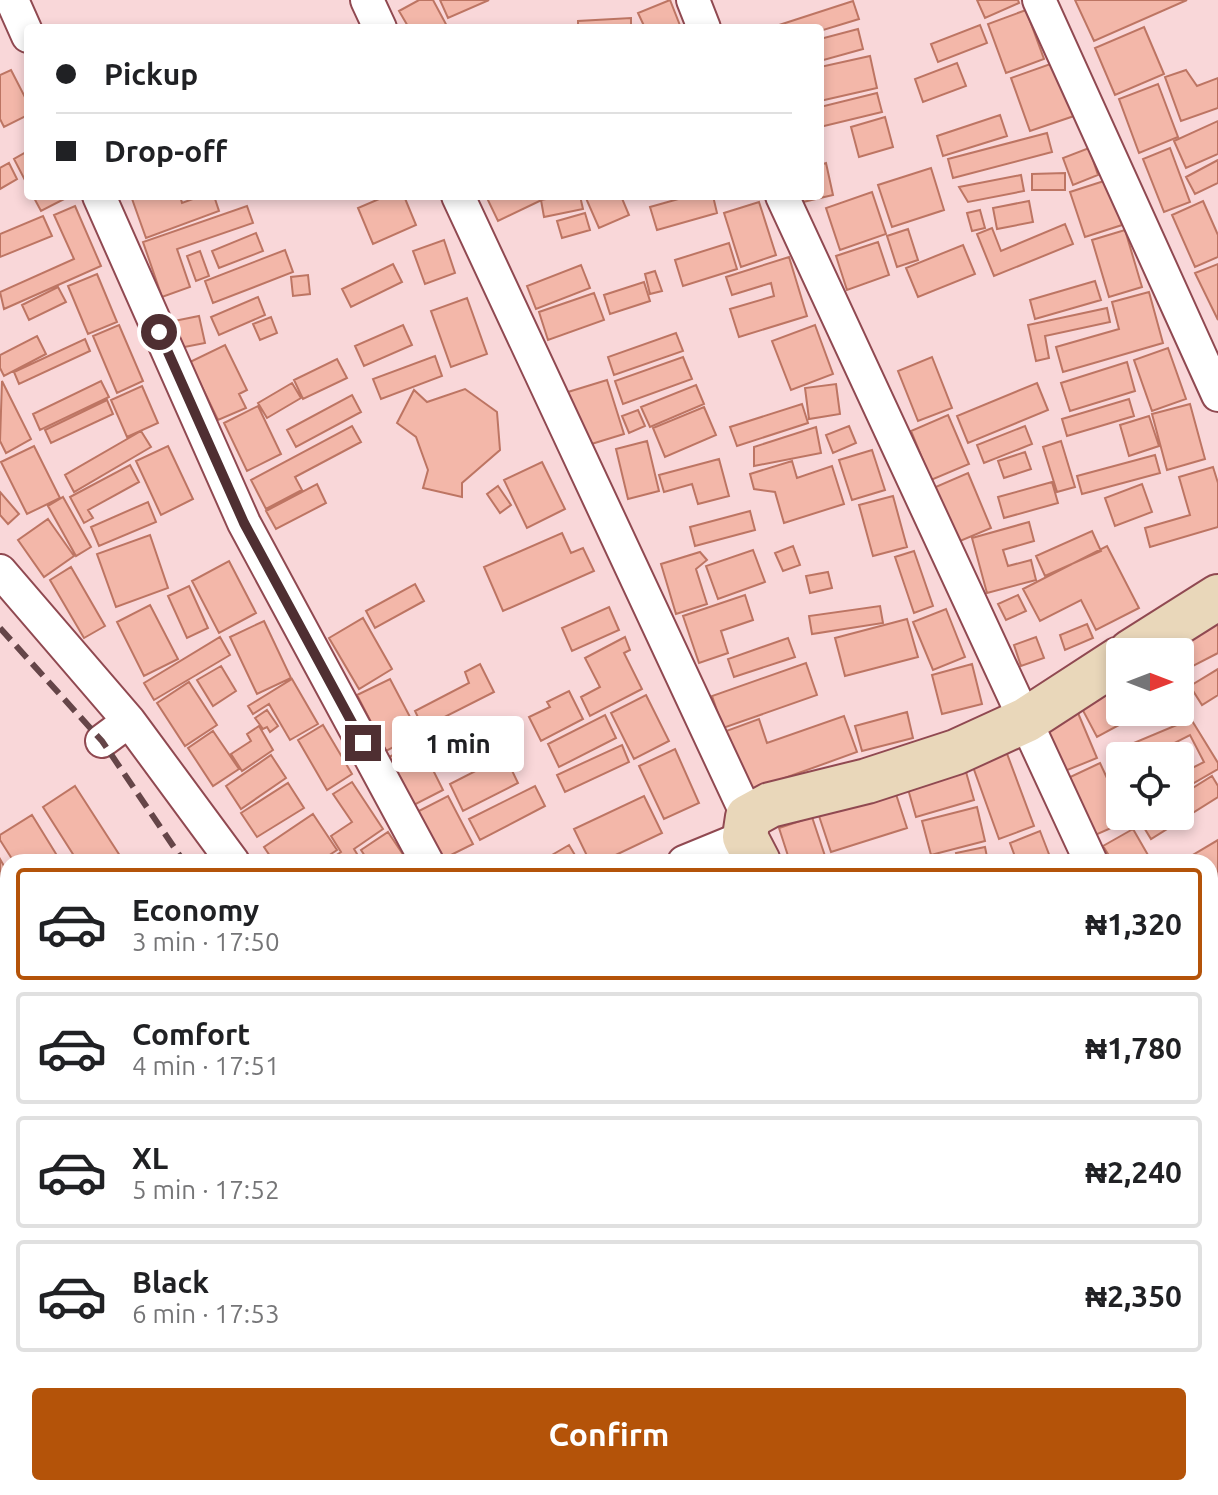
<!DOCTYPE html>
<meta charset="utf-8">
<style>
:root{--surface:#fff;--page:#f2f2f2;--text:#202124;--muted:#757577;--line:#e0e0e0;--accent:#b45309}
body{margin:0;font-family:Ubuntu,sans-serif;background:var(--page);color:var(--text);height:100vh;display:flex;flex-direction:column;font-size:30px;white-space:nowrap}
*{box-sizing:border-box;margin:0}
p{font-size:26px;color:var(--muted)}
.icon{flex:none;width:44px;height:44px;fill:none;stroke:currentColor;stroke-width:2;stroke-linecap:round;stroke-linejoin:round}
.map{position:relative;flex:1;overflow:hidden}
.sheet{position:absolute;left:0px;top:854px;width:1218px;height:642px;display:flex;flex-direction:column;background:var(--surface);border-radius:24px 24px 0 0;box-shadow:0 4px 12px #0003}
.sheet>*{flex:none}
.guide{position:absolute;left:24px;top:24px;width:800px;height:176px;border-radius:8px;box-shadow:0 4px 12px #0003;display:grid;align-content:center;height:176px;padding:0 32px;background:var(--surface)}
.needle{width:52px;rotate:90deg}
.fabs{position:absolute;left:1106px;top:638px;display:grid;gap:16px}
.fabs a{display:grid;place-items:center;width:88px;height:88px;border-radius:8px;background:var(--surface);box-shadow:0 4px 12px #0003;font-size:40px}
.end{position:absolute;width:36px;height:36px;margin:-18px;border:10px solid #4f2f32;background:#fff;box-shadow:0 0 0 4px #fff}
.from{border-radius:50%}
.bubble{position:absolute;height:56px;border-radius:8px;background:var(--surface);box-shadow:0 4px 12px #0003;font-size:26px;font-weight:700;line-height:56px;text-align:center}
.guide b{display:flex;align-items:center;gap:28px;height:76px;font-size:30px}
.guide b+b{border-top:2px solid var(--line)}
.guide i{width:20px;height:20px;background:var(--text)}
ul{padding:14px 0 0;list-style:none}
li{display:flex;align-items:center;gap:24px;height:112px;margin:0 16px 12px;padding:0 16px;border:4px solid var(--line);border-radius:8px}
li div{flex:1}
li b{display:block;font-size:30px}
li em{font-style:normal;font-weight:700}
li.current{border-color:var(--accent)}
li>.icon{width:72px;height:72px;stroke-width:1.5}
.action{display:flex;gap:16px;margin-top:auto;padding:16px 32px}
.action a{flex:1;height:92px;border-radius:8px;background:var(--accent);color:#fff;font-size:32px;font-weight:700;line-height:92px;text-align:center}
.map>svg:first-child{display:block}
.building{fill:#f3b7a9;stroke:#bd7563;stroke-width:2}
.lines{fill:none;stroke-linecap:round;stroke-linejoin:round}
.street-casing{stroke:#904951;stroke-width:36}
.secondary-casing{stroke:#904951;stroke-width:48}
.street{stroke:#fff;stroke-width:32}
.secondary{stroke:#e9d7ba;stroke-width:44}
.rail{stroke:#654548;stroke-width:6;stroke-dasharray:16 8;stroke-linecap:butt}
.route{stroke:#4f2f32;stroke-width:10}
</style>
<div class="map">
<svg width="1218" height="1495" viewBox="0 0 1218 1495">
<rect width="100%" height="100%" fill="#f9d7d9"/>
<path class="building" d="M419,0H433L448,28H409L399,11Z
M440,0H489L448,18Z
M670,0L681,28H645L638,13Z
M977,0H1018L1019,3L985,18Z
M1075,0H1187L1094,41Z
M853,1L859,19L820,31V28L776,26Z
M1026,10L1044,59L1006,73L988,24Z
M631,18V28H578V21Z
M980,25L987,43L938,62L931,44Z
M1144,27L1164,74L1115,95L1095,48Z
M858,29L863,49L820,61V39Z
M870,56L877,88L820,101V67Z
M1056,62L1074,116L1030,131L1011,78Z
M957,63L966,86L923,102L915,79Z
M11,70L28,103V115L4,127L0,119V75Z
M1186,70L1197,86L1218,78V108L1181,121L1165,77Z
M1158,84L1178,137L1139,153L1119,99Z
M877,93L882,112L820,127V107Z
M1000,115L1007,136L943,156L937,136Z
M885,117L893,147L859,157L851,127Z
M1218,121V154L1186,168L1174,141Z
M1047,133L1052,152L953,178L948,159Z
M1089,148L1098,175L1073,185L1063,158Z
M1170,148L1190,202L1164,212L1143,159Z
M28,151V186L14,159Z
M1218,160V183L1195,194L1186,177Z
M9,163L17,179L0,189V168Z
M826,163L833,195L803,202L801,196H820V165Z
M931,168L944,210L892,227L878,185Z
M1065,173V190H1032V174Z
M1021,175L1024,191L968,202L959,187Z
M1107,180L1122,225L1085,237L1070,192Z
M872,192L886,234L840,250L826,208Z
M33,196H70L41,211Z
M131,196H180L182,203L201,196H214L219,211L146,238Z
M386,196H404L416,225L373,244L358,208Z
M486,196H550L498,221Z
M561,196H580L583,209L544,217L541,200Z
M585,196H621L629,215L599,228Z
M689,196H713L717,213L657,230L650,207Z
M1029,201L1033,222L997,229L993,208Z
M1203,201L1218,235V257L1195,267L1172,215Z
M759,202L776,255L741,267L724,213Z
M75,206L101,266L4,309L0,292L74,259L54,215Z
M247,206L253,223L177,249L190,287L162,297L143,242Z
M980,210L985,228L972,231L967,213Z
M585,213L590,230L562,238L557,221Z
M43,216L52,236L0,257V234Z
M1065,224L1073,244L994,276L977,234L992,228L1001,251Z
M908,229L918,260L897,267L887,236Z
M1125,230L1142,287L1109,297L1092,240Z
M256,233L263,251L219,268L212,251Z
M444,240L455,273L425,284L413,251Z
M878,242L889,275L847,290L836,256Z
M729,243L737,269L683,286L675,260Z
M963,245L975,274L918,297L906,268Z
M285,250L293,272L213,303L205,281Z
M200,251L209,276L196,281L187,256Z
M789,257L807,316L739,337L730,309L774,296L771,283L732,295L726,277Z
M393,264L402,282L351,307L342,289Z
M1218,264V320L1195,273Z
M581,265L590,288L536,309L527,286Z
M655,271L662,291L650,294L645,274Z
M97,274L117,322L88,334L68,286Z
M308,275L310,294L293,296L291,277Z
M1095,281L1101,300L1035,319L1030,300Z
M644,282L650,301L610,314L604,295Z
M58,287L66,302L29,320L22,305Z
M1149,292L1163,343L1063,372L1056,347L1119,329L1112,302Z
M594,293L604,320L548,340L539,312Z
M258,297L265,315L219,335L211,317Z
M467,298L487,354L451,367L431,311Z
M1107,308L1110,322L1045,336L1049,358L1036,361L1028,325Z
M199,316L205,343L174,349L169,322Z
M271,317L277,333L260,340L253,324Z
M119,325L143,381L117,393L93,336Z
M403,325L412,345L364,366L355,346Z
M815,325L833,374L791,390L772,341Z
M676,333L683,351L614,375L608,357Z
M37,336L46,354L4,376L0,368V355Z
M85,339L90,351L19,384L14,372Z
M225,345L247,390L239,394L246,408L218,420L190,362Z
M1168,348L1186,399L1152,411L1134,360Z
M435,356L442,376L381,399L373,379Z
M683,357L692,379L623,404L615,381Z
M932,357L952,408L918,421L898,371Z
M337,359L347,378L303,399L294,380Z
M1127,362L1135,391L1070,411L1061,383Z
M607,380L624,434L585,446L568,392Z
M2,381L31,439L6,453L0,441Z
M101,381L109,397L40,430L33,414Z
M292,383L301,398L267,418L258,403Z
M1037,383L1048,410L968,443L957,416Z
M836,384L840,414L809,419L805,388Z
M696,385L704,404L650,427L641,407Z
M142,386L158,423L127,437L111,400Z
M465,389L497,412L500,450L462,483V497L423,488L428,470L416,437L397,423L414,390L427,402Z
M352,395L361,412L296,447L287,430Z
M1129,399L1134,416L1067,436L1062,419Z
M107,400L113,414L51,443L45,430Z
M802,404L808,423L737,446L730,427Z
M1190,404L1205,459L1167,470L1152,414Z
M258,406L281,454L247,471L224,423Z
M704,407L716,435L665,457L653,428Z
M638,410L645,426L629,433L622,416Z
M948,415L969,464L931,480L911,431Z
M1149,416L1159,446L1129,456L1120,425Z
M352,426L361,442L295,477L302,490L266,509L251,480Z
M849,426L856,443L833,453L826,435Z
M1025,426L1032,444L984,463L977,445Z
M816,427L821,453L754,466V447Z
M141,431L151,447L74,492L65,475Z
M647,441L659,491L628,499L616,449Z
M1061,441L1075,487L1057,492L1043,447Z
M34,446L60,498L27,514L1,462Z
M168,446L193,499L161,515L136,461Z
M872,450L885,490L852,500L839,460Z
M1025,452L1031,469L1004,478L998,461Z
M1155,455L1160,473L1082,494L1077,476Z
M719,459L729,496L698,504L692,484L664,492L659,475Z
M792,461L797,478L832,466L844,504L784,523L775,492L754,489L750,474Z
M542,462L565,509L527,528L504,480Z
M130,465L139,482L88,510L93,518L84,523L70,497Z
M1213,467L1218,483V527L1150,547L1145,528L1190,515L1179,477Z
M968,473L991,528L953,544L931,489Z
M1052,482L1058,503L1004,518L998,497Z
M317,484L326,503L276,529L266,511Z
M1142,484L1152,512L1115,526L1105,498Z
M498,486L511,505L500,513L487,494Z
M0,492L19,514L8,524L0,515Z
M893,496L907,547L873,556L859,505Z
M63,497L91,547L76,556L48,506Z
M148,502L156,522L99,546L91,527Z
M750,511L755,530L695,546L690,527Z
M48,519L74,556L44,577L18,540Z
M1029,522L1034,541L1003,550L1008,566L1031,560L1036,580L987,593L972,538Z
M1092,531L1101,551L1045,576L1036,556Z
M562,533L571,553L583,548L594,571L503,611L484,567Z
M150,535L168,588L116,607L97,554Z
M793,546L800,565L783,571L775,553Z
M1107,546L1139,608L1096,630L1081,600L1040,621L1023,589Z
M753,550L765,582L718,599L706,566Z
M914,551L933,606L914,613L895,557Z
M700,552L707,560L696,569L707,604L676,614L661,564Z
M229,561L256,613L219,633L192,581Z
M71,567L105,626L84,638L50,580Z
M828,572L832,588L810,593L806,576Z
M415,584L424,601L375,628L366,611Z
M189,586L208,628L187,638L168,596Z
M745,595L753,620L721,631L728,653L699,663L683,616Z
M1018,595L1026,611L1006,620L998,604Z
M150,605L178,659L144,676L117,622Z
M880,606L883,623L812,634L809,616Z
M609,607L619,630L572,651L562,628Z
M946,609L965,657L933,670L913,622Z
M1218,615V653L1193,666L1178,636Z
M363,618L392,669L359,689L329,638Z
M907,619L918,657L845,676L835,638Z
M264,621L291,678L257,694L230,637Z
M1087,624L1093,638L1065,650L1060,635Z
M220,637L230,655L154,700L144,683Z
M625,637L630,650L624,653L642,689L590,716L581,697L600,687L585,658Z
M1036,637L1044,658L1021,666L1014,645Z
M788,638L795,657L734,677L728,659Z
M806,663L817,695L723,728L712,696Z
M480,664L494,692L423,728L415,711L469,683L465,672Z
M972,664L982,704L942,714L932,675Z
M221,666L236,691L213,706L197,680Z
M1218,669V695L1202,705L1190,686Z
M292,679L318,724L290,740L269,704L253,714L248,706Z
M390,679L419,734L386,751L357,695Z
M1120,681V712H1143L1097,737L1079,703Z
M189,682L217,725L185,746L157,703Z
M569,691L583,719L541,741L529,717L550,707L547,702Z
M646,695L669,741L634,759L611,713Z
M267,710L278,726L270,732L267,727L263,729L255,718Z
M907,712L913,738L862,751L855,726Z
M1078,713L1097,758L1060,773L1041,728Z
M605,715L616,738L559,767L548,744Z
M844,716L857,752L740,794L718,734L759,719L767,743Z
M1191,719L1218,763V769L1180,791V774L1204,762L1190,735L1149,756H1120L1117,750Z
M323,725L352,774L327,790L298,740Z
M259,726L273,750L242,771L231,754L251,741L247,734Z
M213,731L239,769L213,786L188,748Z
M419,742L443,790L410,807L385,759Z
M622,745L629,762L565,792L557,775Z
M675,749L699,803L664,819L639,766Z
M1006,751L1034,826L999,839L972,764Z
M271,755L286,778L241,809L226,786Z
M505,756L518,783L463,811L450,784Z
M1100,763L1120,806V816H1125L1127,821L1093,836L1066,779Z
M964,765L974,800L916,817L906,782Z
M1212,776L1218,786V797L1151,839L1140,821L1149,816H1180V796Z
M352,782L383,829L354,849L362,862H326L341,852L331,836L352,822L333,794Z
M288,783L304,808L257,837L241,813Z
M75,786L124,862H78L43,807Z
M535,786L545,806L480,840L469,819Z
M894,788L907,828L831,852L818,813Z
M448,796L473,844L439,861L415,813Z
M644,796L662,833L601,862H590L574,829Z
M977,807L985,841L931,855L922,821Z
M313,814L337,850L319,862H274L264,847Z
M32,815L61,862H14L0,840V835Z
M812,817L827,862H790L779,828Z
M1133,829L1152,862H1113L1103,846Z
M1040,831L1052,862H1017L1010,843Z
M388,832L408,862H369L361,850Z
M1218,840V880L1210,885V862H1181Z
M569,845L579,862H540Z
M985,847L988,862H958L956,853Z
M0,859L8,873V885L0,890Z
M8,893V962L0,948V898Z
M1218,900V924L1210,929V904Z
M1210,969L1218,982V998L1210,1003Z
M4,990L8,996V1082L0,1070V992Z
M1218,1075V1124L1210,1115V1082Z
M0,1186L4,1192L8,1189V1215L0,1220Z
M1210,1199L1218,1210V1222L1210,1228Z
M0,1303L8,1316V1332L0,1338Z
M1218,1373V1400L1210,1402V1375Z
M8,1382V1413L7,1414L0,1406V1388Z
M8,1426V1475L0,1481V1432Z
M125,1488H196L200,1495H129Z
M352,1488H440L427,1495H339Z
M628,1488H680L665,1495H632Z
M709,1488H745L748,1494L713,1495Z
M769,1488H819L807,1495H757Z
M951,1488H991L993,1490L983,1495H954Z
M1051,1488H1089L1092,1495H1054Z
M1112,1488H1163L1144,1495H1097Z"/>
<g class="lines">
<g class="street-casing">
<path id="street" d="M12,0L28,36
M367,0L380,28
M693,0L704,28
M1039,0L1218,395
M99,196L244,523L427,862
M458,196L748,817
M782,196L1091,862
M0,571L129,721L233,862
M102,741L129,721
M684,862L745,837
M1210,1055L1218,1049
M0,1167L8,1162
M1210,1170L1218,1180
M700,1488L703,1495
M306,1495L317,1488"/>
</g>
<g class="secondary-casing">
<path id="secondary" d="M1131,652L1218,597
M758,862L745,837L748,817L770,805L867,781L956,752L1026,720L1120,659
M1021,1488L1023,1495"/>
</g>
<use href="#street" class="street"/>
<use href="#secondary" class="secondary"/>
<path class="rail" d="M0,628L102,741L184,862
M528,1488L531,1495"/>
</g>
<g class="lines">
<path class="route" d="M159,332L244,523L363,743"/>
</g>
</svg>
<div class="fabs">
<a><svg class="needle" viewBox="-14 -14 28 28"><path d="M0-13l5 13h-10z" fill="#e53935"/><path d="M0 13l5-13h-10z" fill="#757577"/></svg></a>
<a><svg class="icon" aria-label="locate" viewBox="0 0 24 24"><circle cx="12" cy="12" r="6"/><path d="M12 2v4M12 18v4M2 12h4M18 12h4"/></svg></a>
</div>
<i class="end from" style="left:159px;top:332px"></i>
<i class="end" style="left:363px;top:743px"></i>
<div class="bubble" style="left:392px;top:716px;width:132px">1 min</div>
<div class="guide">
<b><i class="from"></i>Pickup</b>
<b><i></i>Drop-off</b>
</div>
<section class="sheet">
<ul>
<li class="current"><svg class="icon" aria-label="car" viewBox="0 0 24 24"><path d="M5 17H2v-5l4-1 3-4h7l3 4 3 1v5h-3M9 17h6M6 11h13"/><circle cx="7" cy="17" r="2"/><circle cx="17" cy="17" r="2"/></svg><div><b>Economy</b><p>3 min · 17:50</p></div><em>₦1,320</em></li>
<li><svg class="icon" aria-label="car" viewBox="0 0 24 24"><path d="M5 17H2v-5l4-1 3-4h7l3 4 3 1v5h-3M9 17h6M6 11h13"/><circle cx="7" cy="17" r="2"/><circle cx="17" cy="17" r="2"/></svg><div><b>Comfort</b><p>4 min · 17:51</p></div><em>₦1,780</em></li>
<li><svg class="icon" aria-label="car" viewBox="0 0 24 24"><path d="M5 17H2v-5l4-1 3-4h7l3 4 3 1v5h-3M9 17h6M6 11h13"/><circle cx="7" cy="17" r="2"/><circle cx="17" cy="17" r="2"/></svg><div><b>XL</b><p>5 min · 17:52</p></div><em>₦2,240</em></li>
<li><svg class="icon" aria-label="car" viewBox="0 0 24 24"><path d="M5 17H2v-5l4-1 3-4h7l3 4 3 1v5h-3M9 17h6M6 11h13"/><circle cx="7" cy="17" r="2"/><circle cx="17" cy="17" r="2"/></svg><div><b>Black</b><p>6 min · 17:53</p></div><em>₦2,350</em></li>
</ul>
<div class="action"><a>Confirm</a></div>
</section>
</div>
